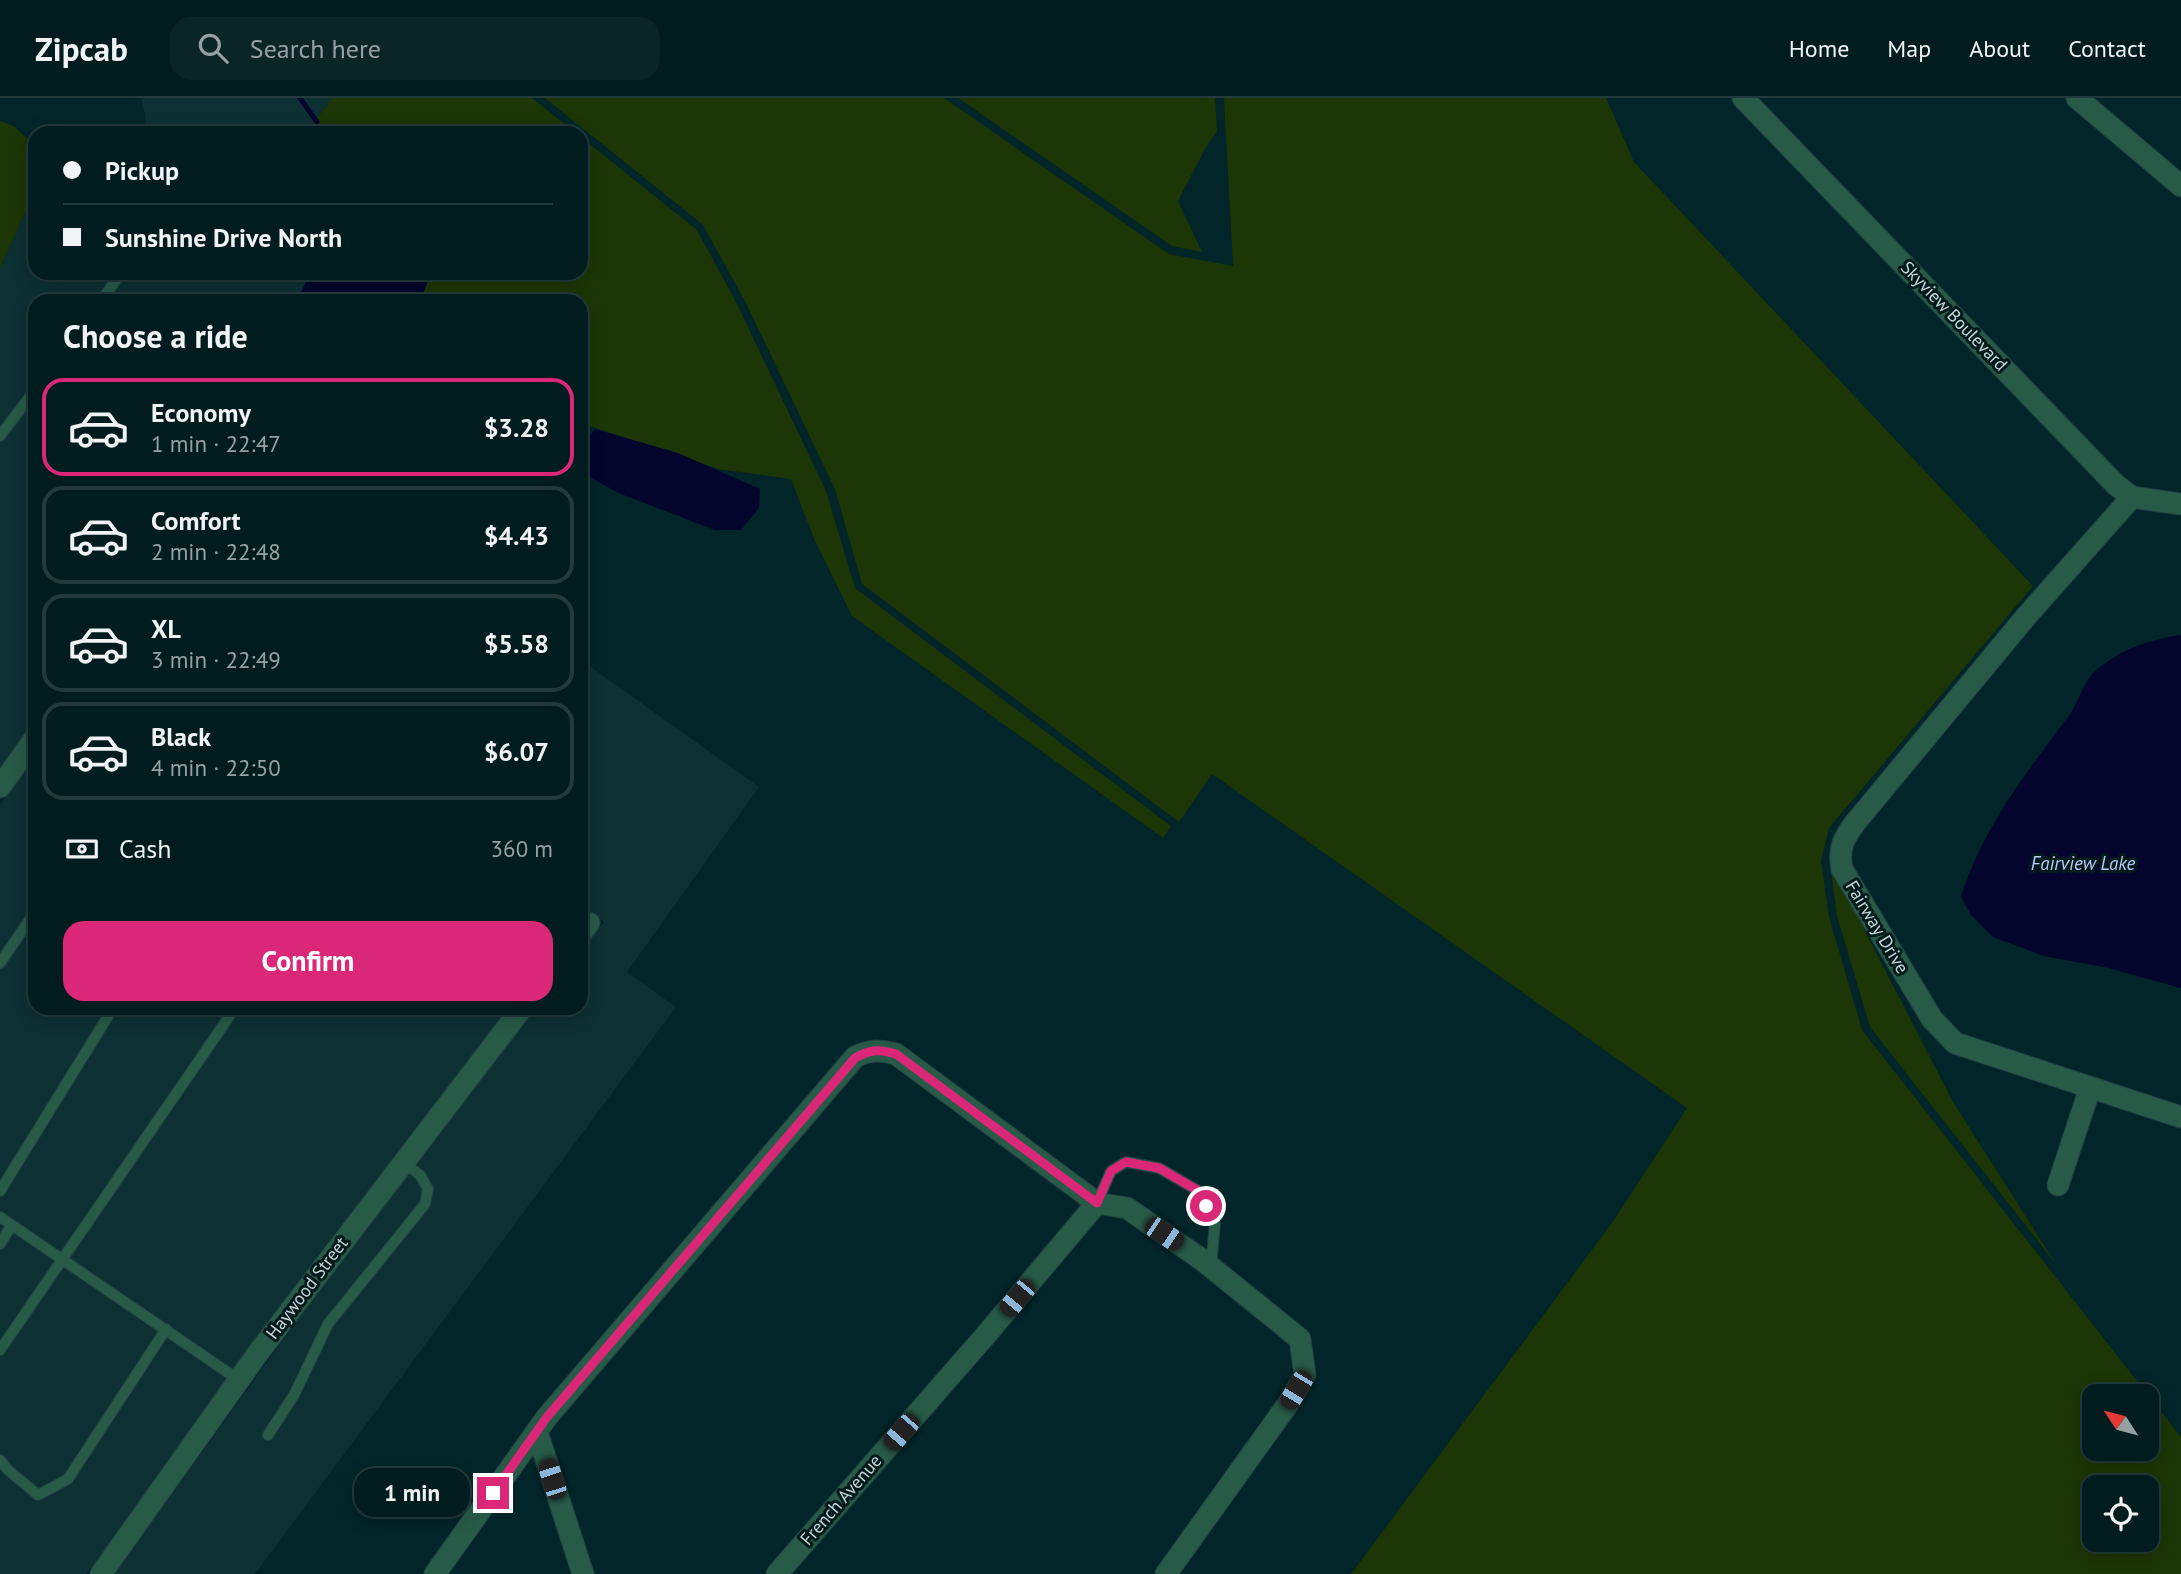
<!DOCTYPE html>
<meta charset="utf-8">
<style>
:root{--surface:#011c1e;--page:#0b2527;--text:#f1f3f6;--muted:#96a1a4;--line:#233a3c;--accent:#db2777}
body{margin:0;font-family:"PT Sans",sans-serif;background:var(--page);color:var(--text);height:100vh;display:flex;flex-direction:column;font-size:26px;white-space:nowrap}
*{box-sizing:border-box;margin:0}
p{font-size:23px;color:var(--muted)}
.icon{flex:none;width:38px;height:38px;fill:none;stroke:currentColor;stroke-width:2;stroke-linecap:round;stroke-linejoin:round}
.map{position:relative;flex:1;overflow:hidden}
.panel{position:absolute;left:28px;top:196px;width:560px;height:721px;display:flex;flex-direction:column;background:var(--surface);border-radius:21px;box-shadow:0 4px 18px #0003,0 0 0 2px var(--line)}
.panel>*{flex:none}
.top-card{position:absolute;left:28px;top:28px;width:560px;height:154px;border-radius:21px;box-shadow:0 4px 18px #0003,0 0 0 2px var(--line);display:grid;align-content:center;height:154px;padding:0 35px;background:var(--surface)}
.needle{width:46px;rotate:306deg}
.buttons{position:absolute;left:2082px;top:1286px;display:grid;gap:14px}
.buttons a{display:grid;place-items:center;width:77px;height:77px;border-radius:14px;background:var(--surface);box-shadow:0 4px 18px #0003,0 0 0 2px var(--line);font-size:35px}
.end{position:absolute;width:32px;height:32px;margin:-16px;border:9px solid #db2777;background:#fff;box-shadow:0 0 0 4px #fff}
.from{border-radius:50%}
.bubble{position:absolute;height:49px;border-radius:21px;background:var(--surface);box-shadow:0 4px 18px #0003,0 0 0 2px var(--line);font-size:23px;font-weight:600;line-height:49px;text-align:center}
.car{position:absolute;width:21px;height:42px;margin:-21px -10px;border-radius:9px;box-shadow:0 0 5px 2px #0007;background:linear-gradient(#222 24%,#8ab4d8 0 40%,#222 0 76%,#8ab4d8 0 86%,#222 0)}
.top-card b{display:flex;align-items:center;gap:24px;height:66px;font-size:26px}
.top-card b+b{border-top:2px solid var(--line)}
.top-card i{width:18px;height:18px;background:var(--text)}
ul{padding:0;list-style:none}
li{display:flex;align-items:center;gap:21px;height:98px;margin:0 14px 10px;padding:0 21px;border:4px solid var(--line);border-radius:21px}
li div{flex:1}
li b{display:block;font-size:26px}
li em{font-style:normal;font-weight:600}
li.current{border-color:var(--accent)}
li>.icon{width:63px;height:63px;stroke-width:1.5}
h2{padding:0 35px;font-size:32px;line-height:84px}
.pay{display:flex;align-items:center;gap:18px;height:77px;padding:0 35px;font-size:26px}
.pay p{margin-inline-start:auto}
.cta{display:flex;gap:14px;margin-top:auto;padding:14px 35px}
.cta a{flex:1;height:80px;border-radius:21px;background:var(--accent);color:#fff;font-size:28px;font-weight:600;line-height:80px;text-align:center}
header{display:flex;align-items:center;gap:42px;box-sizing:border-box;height:98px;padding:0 35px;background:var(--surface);border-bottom:2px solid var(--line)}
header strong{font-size:33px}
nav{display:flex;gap:38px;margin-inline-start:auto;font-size:24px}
.search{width:490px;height:63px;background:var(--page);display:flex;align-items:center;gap:18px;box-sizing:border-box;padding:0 24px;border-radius:21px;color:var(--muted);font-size:26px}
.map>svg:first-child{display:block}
.built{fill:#0d3033}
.green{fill:#1d3605;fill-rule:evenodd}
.water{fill:#04052d}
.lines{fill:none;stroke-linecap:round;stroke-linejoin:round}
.stream{stroke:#04052d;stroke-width:5}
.lane-casing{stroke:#204144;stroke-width:12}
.street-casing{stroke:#204144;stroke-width:23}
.lane{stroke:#285a48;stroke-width:10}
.street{stroke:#285a48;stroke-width:21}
.route{stroke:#db2777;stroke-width:9}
.labels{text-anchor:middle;stroke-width:6;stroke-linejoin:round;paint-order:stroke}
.street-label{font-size:18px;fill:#c5d7d9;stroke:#021a1c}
.water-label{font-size:19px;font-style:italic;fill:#b9c8f6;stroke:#021a1c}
</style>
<header>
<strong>Zipcab</strong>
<div class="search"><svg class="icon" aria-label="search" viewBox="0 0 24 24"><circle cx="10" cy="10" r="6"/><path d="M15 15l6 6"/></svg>Search here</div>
<nav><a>Home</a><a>Map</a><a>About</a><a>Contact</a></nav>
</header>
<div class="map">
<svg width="2181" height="1476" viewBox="0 0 2181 1476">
<rect width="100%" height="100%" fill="#012528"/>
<path class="built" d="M141,0H332L306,35H144L145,16Z
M35,93V175H310L297,203H35V621L0,670V170Z
M581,562L759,689L627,874L676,909L255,1476H114L330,1177L536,910H581V852L604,824L587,811L581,818Z
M35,658V910H509L313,1164L87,1476H0V707Z"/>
<path class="green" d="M332,0H532L576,35H306Z
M545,0H944L1169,156L1233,168L1224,0H1606L1634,64L2033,488L1829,730L1821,763L1829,819L1862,932L2181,1339V1476H1351L1614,1122L1687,1010L1212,676L1179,724L862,486L835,391L745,203L703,127ZM2147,1298V1351H2095V1298ZM2095,1390H2147V1442H2095Z
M958,0H1215L1217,33L1206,49L1178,103L1202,154L1172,148Z
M0,23L14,28L35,48V93L0,170Z
M581,39L697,132L737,206L826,393L855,490L1171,728L1163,740L852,518L815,443L791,381L718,371L581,325V203H420L431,175H581Z
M1830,765L1953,1004L2056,1166L1870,929L1837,818Z"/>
<path class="water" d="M310,175H431L420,203H297Z
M595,331L678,355L760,391L759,410L741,432H715L621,396L591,380L581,348Z
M2181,537V890L2108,870L2044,858L1993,839L1971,817L1961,799C1983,729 2027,674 2070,616C2079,603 2083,585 2094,574C2121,551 2147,542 2181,537Z"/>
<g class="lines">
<path class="stream" d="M300,0L317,24"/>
<g class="lane-casing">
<path id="lane" d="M101,203L121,175
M0,338L35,292
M0,865L35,814
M0,1093L113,910
M1097,1105L1111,1073L1126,1064L1159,1070L1197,1092L1215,1125L1211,1168
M0,1119L239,1282
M0,1146L11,1128
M0,1252L235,910
M268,1337L294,1297L328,1226L425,1106L428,1091L420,1077L403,1064
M0,1362L8,1372L38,1397L68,1381L166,1231"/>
</g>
<g class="street-casing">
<path id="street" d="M1743,0L2116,387L2132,399L2181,406
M2077,0L2181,88
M2132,399L2024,521L1855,725C1843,741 1838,751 1842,771L1932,921L1955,945L2181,1019
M0,689L35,640
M581,835L589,825
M2058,1087L2090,990
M537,1334L583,1476
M101,1476L258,1255L522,910
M435,1476L547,1319L855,959C871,951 880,952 896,956L1097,1105L1127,1110L1201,1161L1300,1241L1305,1277L1288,1306L1166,1476
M777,1476L985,1238L1097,1105"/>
</g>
<use href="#lane" class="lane"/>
<use href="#street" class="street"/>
</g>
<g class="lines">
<path class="route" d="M493,1395L547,1319L855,960C871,951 880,951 896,956L1097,1105L1111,1073L1126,1064L1159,1070L1197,1092L1206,1108"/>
</g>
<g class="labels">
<g class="street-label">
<text transform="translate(1954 218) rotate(46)" y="6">Skyview Boulevard</text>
<text transform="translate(1877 829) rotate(59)" y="6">Fairway Drive</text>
<text transform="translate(307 1190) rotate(-53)" y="6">Haywood Street</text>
<text transform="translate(841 1402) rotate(-49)" y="6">French Avenue</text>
</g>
<g class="water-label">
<text x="2083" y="772">Fairview Lake</text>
</g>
</g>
</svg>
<div class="buttons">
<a><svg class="needle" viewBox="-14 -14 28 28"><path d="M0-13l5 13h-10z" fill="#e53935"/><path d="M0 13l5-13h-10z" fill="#96a1a4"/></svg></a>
<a><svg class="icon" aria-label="locate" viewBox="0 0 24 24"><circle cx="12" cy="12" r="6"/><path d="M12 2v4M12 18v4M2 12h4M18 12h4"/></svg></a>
</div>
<i class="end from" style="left:1206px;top:1108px"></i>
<i class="end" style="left:493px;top:1395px"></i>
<div class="bubble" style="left:354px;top:1370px;width:116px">1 min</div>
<i class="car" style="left:1164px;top:1136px;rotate:124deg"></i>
<i class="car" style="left:1017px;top:1200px;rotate:220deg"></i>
<i class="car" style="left:1296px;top:1292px;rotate:211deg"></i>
<i class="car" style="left:901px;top:1334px;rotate:221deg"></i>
<i class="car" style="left:552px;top:1381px;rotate:342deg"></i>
<div class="top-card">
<b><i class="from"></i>Pickup</b>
<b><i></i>Sunshine Drive North</b>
</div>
<section class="panel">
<h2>Choose a ride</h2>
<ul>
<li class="current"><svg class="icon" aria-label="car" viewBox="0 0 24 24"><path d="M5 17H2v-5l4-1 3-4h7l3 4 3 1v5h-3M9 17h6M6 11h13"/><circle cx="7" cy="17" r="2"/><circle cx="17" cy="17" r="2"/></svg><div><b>Economy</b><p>1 min · 22:47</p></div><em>$3.28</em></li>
<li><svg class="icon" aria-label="car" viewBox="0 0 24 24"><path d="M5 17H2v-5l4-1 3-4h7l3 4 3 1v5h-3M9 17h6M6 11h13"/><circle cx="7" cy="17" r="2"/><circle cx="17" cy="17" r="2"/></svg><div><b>Comfort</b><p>2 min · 22:48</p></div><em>$4.43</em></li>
<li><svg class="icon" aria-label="car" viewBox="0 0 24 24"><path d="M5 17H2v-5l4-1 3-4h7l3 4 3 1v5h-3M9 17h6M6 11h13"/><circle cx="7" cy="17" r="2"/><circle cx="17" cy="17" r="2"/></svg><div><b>XL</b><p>3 min · 22:49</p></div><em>$5.58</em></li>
<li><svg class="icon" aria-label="car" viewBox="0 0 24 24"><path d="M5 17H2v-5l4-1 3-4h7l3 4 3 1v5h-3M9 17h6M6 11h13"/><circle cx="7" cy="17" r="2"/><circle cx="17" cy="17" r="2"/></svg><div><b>Black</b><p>4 min · 22:50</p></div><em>$6.07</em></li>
</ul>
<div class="pay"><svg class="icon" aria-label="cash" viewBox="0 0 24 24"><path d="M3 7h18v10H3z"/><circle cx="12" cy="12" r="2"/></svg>Cash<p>360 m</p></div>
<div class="cta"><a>Confirm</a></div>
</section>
</div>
